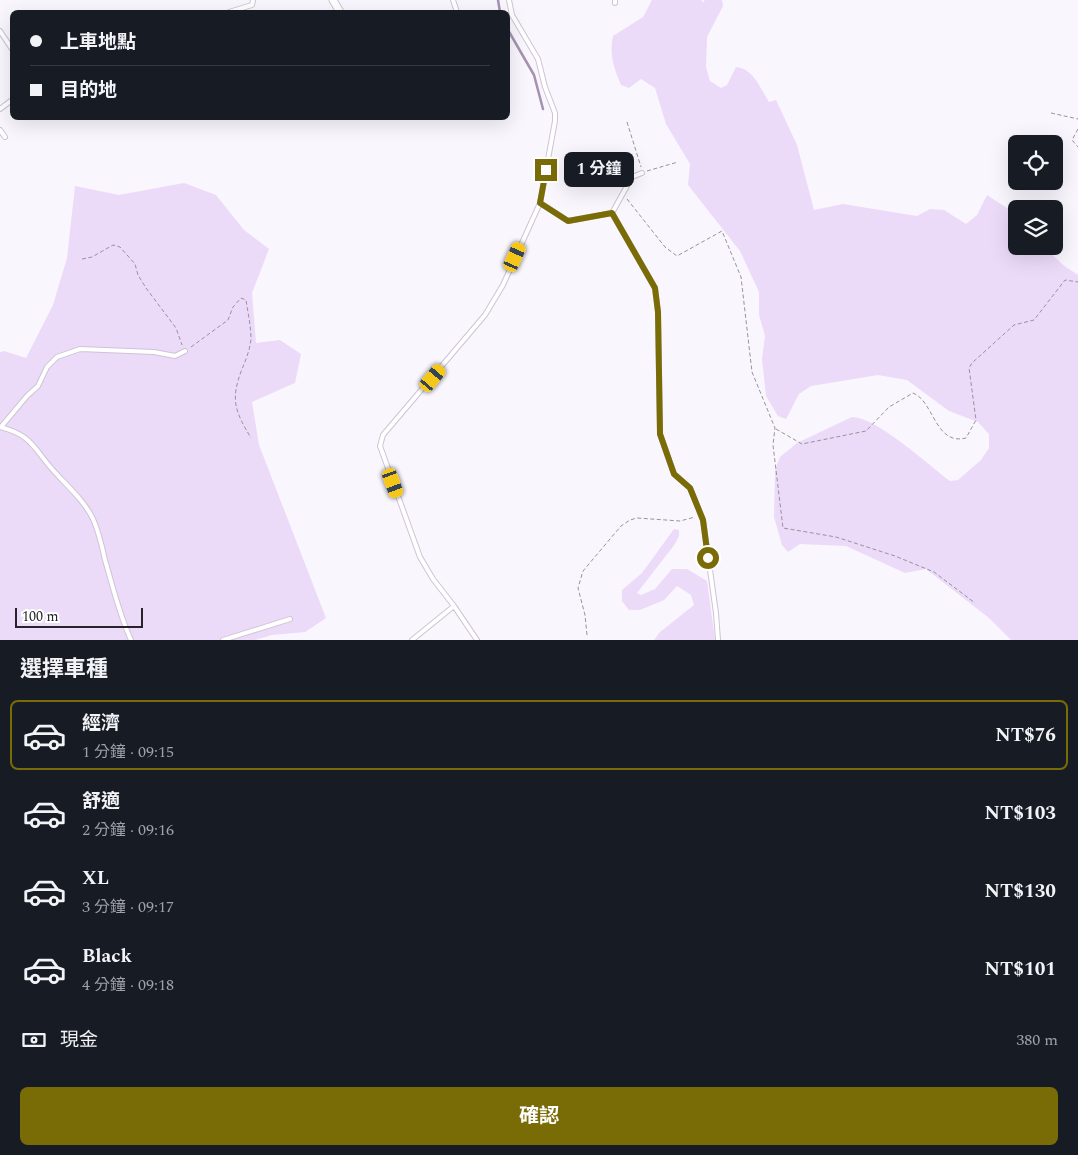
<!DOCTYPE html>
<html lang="zh-TW">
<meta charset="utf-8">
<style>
:root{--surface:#171b24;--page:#20242c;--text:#f1f3f6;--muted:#9ea1a6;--line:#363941;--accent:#796c07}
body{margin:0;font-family:Spectral,"Noto Sans TC",serif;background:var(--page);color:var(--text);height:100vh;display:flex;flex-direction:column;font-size:19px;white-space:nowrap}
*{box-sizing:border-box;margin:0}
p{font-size:16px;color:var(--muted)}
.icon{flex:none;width:28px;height:28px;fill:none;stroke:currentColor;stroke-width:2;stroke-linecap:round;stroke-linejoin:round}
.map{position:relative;height:640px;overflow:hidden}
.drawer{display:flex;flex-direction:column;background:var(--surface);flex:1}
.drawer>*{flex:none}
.banner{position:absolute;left:10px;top:10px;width:500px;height:110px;border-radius:8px;box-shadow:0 5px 20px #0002;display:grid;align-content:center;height:110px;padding:0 20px;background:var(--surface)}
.tools{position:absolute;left:1008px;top:135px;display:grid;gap:10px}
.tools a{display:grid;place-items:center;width:55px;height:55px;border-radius:8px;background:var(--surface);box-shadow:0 5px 20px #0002;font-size:25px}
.scale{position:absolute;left:15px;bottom:12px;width:128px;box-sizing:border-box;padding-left:5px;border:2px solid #262329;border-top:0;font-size:14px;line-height:18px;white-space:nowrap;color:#262329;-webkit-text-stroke:4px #fff;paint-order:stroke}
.end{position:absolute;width:22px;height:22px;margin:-11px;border:6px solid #796c07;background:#fff;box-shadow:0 0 0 2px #fff}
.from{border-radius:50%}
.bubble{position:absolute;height:35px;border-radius:8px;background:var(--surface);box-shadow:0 5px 20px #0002;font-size:16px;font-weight:700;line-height:35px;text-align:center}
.car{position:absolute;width:15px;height:30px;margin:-15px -8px;border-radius:6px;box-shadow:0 0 4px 1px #0007;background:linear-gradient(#f5c518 24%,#345 0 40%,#f5c518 0 76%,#345 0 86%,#f5c518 0)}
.banner b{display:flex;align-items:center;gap:18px;height:48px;font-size:19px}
.banner b+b{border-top:1px solid var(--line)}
.banner i{width:12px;height:12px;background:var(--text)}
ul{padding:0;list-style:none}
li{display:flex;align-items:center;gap:15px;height:70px;margin:0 10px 8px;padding:0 10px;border:2px solid transparent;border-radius:8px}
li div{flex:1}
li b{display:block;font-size:19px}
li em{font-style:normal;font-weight:700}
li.on{border-color:var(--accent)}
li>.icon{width:45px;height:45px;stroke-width:1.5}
h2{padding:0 20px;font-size:22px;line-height:60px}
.pay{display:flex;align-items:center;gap:12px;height:55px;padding:0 20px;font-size:19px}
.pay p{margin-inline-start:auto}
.cta{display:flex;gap:10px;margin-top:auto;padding:10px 20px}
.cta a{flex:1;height:58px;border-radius:8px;background:var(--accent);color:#fff;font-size:20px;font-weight:700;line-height:58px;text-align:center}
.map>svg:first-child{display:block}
.green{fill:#ecdaf9}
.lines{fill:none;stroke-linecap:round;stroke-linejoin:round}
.stream{stroke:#a492b1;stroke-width:2.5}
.lane-casing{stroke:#cec4d5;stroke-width:6}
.street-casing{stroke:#cec4d5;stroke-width:9}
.path{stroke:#97939a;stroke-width:1;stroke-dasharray:4 2.5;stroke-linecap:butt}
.lane{stroke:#fff;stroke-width:4}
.street{stroke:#fff;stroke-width:7}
.route{stroke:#796c07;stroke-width:6}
</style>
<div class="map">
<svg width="1078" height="640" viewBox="0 0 1078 640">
<rect width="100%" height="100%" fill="#faf6fd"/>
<path class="green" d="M652,0H702V3L705,0H722L723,6L707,37L706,67L710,81L721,88L727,85L736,67C754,69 760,88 769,102L776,100L797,145L814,210L843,204L917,216L930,209L944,210L966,224L977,215L987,195L1016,214V246H1044L1063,265L1078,275V640H1011L989,618L926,569L905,573L846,546L800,544L788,552L782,545L774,517L775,470L780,457L797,443L852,417C876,417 929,465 950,481L958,480L981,460L989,448V434L978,422L949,411L907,380L878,375L811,386L799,394L786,419L778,416L766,396L762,359L765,336L759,315V292L740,251L688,185L690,164L666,124L655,88L641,79L629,88L621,85C614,68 609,55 613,36L643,17Z
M184,183L216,195L244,230L269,249L252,293L256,343L280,340L301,354L295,383L252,402L259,445L326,618L305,632L272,635L255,640H0V352L4,351L26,358L53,305L67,258L75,186L119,195Z
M674,529L679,530V536L675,544L637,593L641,595L655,589L672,569H687L707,581L715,640H654L660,632L694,605L691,595L677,586L664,600L640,610H629L622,601V590L642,573Z"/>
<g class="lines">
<path class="stream" d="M498,0L500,12
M508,30L534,75L543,109"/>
<g class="lane-casing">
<path id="lane" d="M453,0L457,12
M615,3V0
M229,12L252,5L253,0
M0,31L12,49
M0,109L12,100
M0,130L5,137
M540,203L568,221L612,213L632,177L642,173
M612,213L655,288L658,312L660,434L674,474L690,488L703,520L716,613L718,640
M0,427C31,435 33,447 52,469C66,485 84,500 93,519C99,532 102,546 105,560C113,587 119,614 131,640
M1,427L27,396L38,386L47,367L57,357L80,349L154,352L175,356L185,351
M223,640L290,619
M412,640L454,606
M477,640L454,606L433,579L420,557L380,446L383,435L485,315L503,285L540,203L555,121V113L545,87L538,59L512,15L509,0"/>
</g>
<g class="street-casing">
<path id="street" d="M333,0L340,12"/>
</g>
<path class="path" d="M1051,113L1078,119
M627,122L641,167
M1078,129L1072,140L1078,147
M647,171L678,162
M627,199L665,247L677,256L722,231L741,277L752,372L775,428L773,445L783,528L836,537L895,556L934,572L975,603
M82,259L92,257L113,245L120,247L135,264L138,275L146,288L176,328L182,345
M191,347L228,320L233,307L241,298L246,300C248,313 251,327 251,339C250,349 246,360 242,369C230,400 235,411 251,438
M776,429L802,444L866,431L889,407L913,393C934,401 935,446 966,438L976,420L969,368L972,363L1014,325L1034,320L1065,280L1078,282
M587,635L585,615L578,588L583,571L621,526L630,520L637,518L680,521L695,517"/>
<use href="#lane" class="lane"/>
<use href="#street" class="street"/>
</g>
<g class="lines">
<path class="route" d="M546,170L540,203L568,221L612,213L655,288L658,312L660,434L674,474L690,488L703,520L708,558"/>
</g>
</svg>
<div class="tools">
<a><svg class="icon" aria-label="locate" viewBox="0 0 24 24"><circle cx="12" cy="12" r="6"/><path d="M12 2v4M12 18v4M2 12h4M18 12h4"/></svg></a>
<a><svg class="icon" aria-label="layers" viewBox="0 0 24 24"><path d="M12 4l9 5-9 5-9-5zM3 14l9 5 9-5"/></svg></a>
</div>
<div class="scale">100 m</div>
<i class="end from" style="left:708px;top:558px"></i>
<i class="end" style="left:546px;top:170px"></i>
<div class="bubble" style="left:564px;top:152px;width:70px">1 分鐘</div>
<i class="car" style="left:515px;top:257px;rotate:24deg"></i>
<i class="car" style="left:433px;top:378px;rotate:40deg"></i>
<i class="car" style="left:393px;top:483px;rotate:160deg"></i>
<div class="banner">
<b><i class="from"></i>上車地點</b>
<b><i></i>目的地</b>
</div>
</div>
<section class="drawer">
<h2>選擇車種</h2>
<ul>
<li class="on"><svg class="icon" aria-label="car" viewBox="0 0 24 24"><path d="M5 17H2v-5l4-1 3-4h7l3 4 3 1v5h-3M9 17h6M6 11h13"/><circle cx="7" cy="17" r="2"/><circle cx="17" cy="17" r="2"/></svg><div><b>經濟</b><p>1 分鐘 · 09:15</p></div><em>NT$76</em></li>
<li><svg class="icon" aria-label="car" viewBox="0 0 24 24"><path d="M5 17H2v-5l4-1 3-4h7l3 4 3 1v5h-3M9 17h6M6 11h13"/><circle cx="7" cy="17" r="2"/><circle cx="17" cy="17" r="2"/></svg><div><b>舒適</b><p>2 分鐘 · 09:16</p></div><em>NT$103</em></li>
<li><svg class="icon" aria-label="car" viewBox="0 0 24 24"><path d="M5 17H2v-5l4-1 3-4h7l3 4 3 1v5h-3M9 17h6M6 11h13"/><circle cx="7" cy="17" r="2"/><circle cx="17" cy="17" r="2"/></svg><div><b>XL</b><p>3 分鐘 · 09:17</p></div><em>NT$130</em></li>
<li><svg class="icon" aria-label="car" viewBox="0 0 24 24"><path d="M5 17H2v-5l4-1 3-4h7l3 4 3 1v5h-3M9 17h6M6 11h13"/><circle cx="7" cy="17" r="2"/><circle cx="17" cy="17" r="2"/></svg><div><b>Black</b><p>4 分鐘 · 09:18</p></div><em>NT$101</em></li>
</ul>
<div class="pay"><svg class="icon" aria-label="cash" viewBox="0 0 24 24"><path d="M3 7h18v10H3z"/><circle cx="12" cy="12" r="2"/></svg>現金<p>380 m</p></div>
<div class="cta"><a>確認</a></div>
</section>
